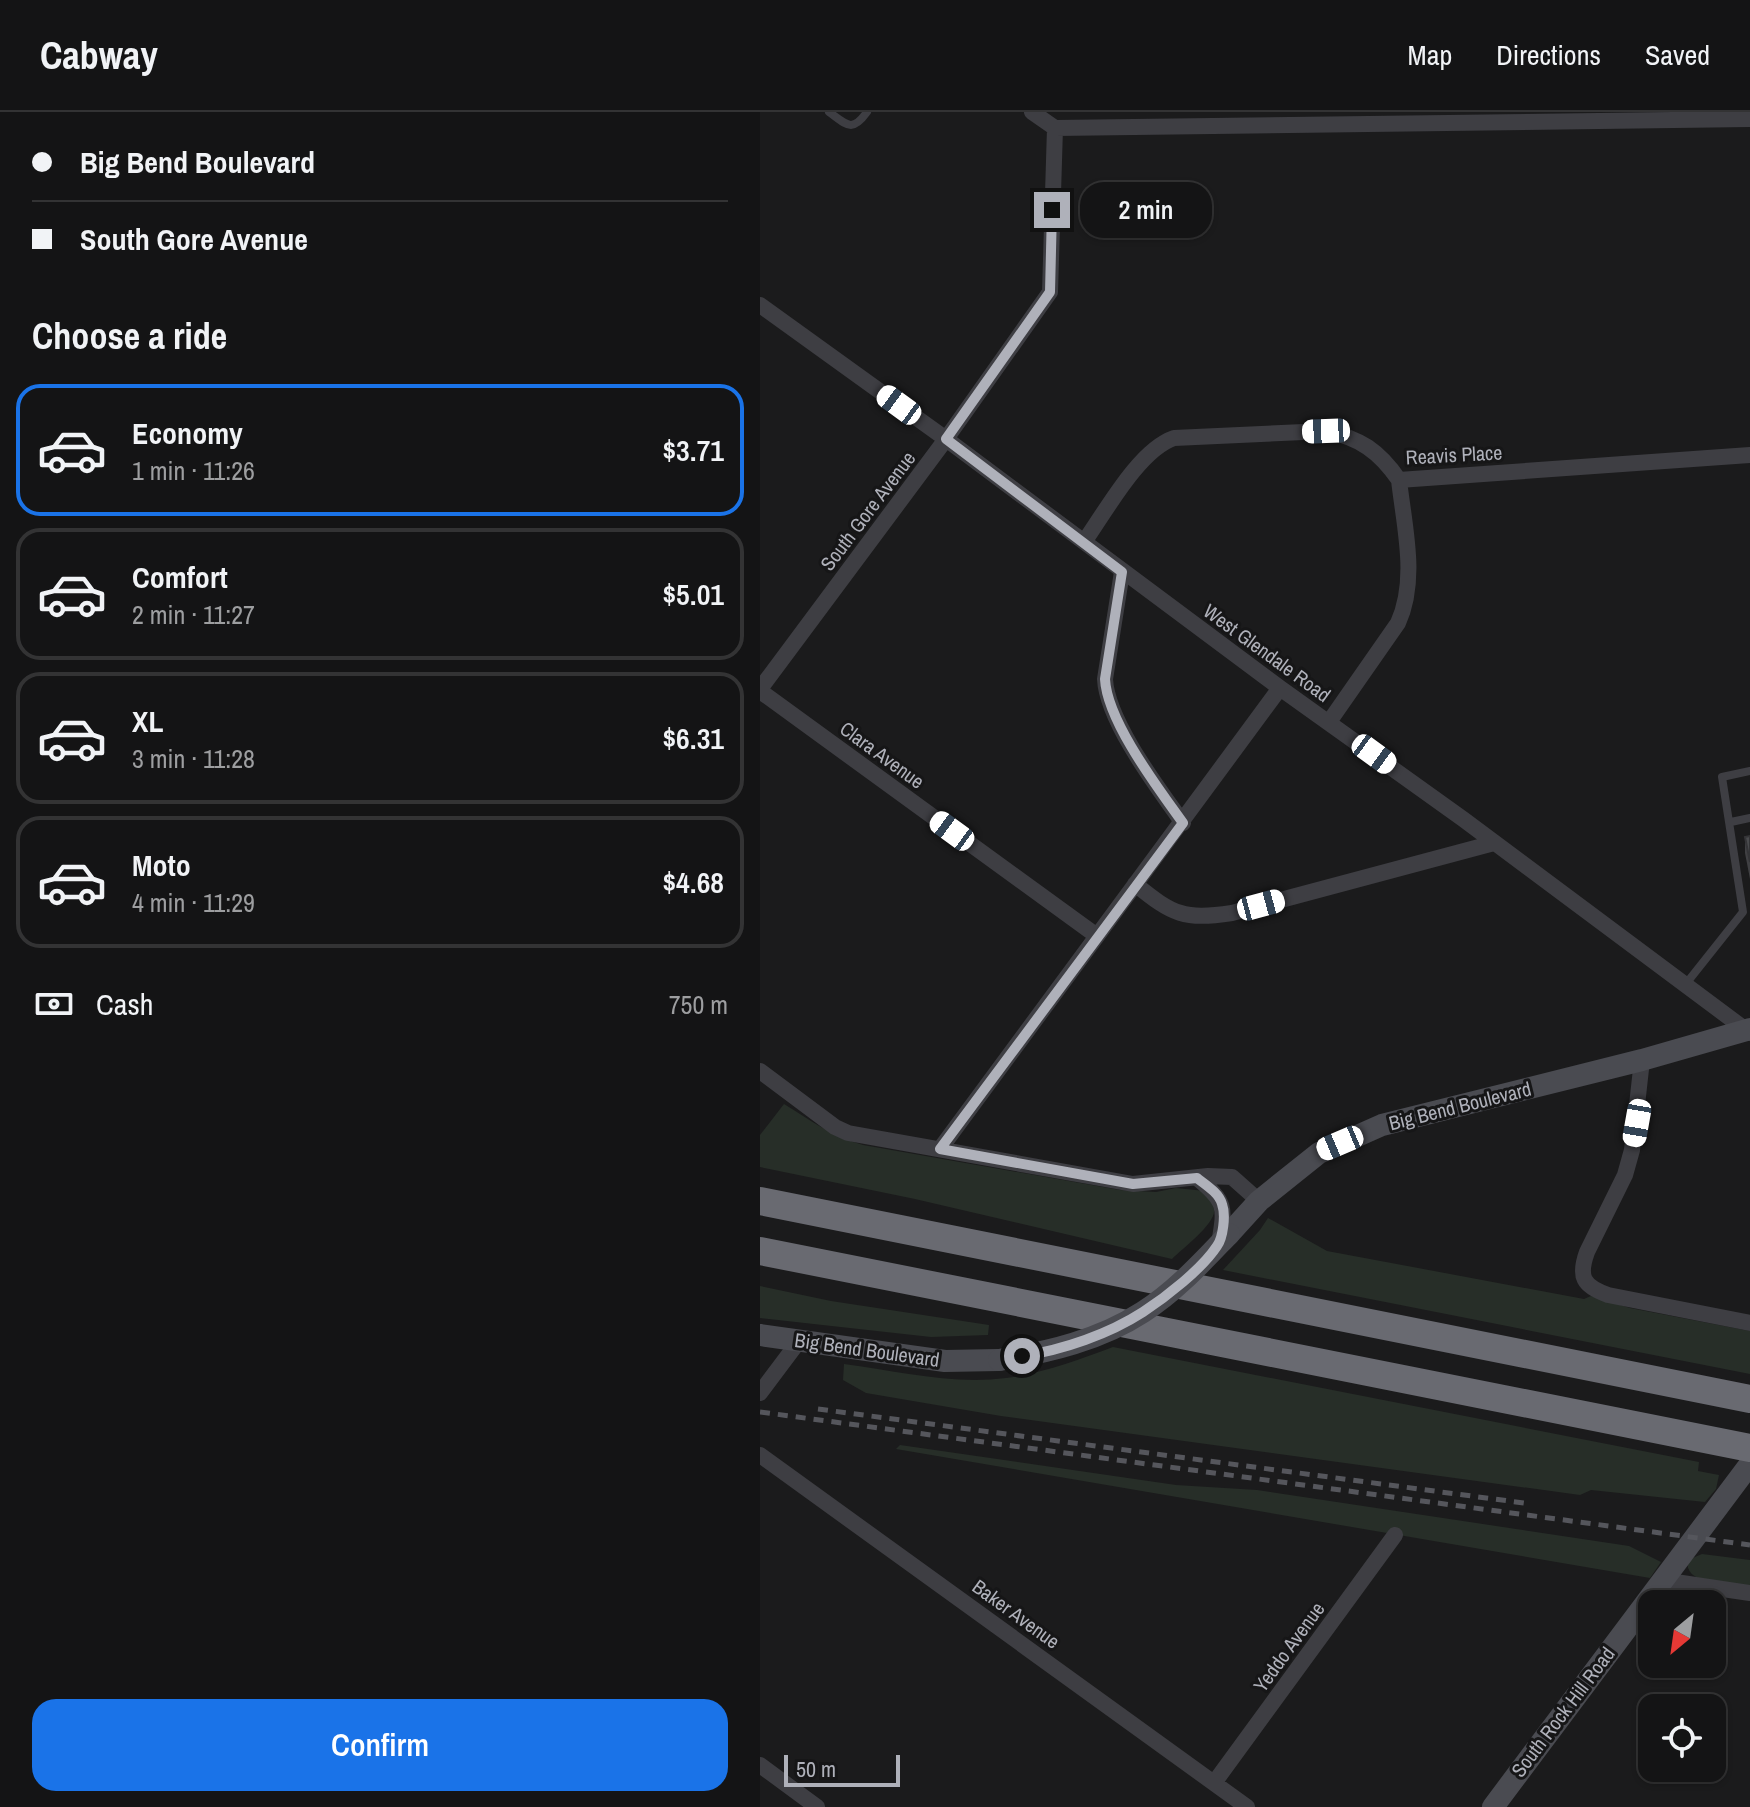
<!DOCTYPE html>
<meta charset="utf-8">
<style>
:root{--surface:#141415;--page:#1d1d1e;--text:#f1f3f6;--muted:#9d9ea0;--line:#333334;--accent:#1a73e8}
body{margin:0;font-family:"Archivo Narrow",sans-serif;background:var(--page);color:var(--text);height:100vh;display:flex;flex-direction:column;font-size:30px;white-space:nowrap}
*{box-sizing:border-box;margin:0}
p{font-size:26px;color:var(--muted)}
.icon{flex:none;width:44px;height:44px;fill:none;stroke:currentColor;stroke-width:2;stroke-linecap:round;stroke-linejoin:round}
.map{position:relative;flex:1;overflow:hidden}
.side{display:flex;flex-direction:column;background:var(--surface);width:760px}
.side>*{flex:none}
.banner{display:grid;align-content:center;height:176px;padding:0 32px;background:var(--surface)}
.needle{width:52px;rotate:209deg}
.controls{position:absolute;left:878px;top:1478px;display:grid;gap:16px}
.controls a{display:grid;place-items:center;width:88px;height:88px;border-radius:16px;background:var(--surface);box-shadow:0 2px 6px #0004,0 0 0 2px var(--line);font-size:40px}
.scale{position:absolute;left:24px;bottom:20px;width:116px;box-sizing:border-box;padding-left:8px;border:4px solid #afb1ba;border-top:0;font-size:22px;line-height:28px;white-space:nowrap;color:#afb1ba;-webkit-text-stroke:6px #161617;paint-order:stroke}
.end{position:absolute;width:36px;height:36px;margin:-18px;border:10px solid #afb1ba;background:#111;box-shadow:0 0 0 4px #111}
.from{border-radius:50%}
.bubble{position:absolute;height:56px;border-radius:24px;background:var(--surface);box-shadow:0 2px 6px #0004,0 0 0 2px var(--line);font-size:26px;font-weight:600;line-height:56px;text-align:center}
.car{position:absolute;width:24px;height:48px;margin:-24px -12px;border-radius:10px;box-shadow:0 0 6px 2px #0007;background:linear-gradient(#fff 24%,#345 0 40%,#fff 0 76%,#345 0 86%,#fff 0)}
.banner b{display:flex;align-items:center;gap:28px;height:76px;font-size:30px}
.banner b+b{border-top:2px solid var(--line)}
.banner i{width:20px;height:20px;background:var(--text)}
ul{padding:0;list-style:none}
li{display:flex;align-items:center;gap:24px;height:132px;margin:0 16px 12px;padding:0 16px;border:4px solid var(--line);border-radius:24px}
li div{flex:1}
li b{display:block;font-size:30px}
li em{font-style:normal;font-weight:600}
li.on{border-color:var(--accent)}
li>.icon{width:72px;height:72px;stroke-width:1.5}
h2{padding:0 32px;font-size:36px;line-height:96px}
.pay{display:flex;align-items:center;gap:20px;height:88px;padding:0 32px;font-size:30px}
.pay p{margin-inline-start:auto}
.primary-button{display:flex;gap:16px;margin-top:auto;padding:16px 32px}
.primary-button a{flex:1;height:92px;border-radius:24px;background:var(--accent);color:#fff;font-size:32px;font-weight:600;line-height:92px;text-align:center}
header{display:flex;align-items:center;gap:48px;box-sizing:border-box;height:112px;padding:0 40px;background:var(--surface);border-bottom:2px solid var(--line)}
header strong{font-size:38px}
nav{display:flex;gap:44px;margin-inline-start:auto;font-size:28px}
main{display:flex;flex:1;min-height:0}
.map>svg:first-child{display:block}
.green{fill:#272e28}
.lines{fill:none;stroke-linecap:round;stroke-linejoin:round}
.lane{stroke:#3e3e43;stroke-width:8}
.street{stroke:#3e3e43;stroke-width:16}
.secondary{stroke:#4a4b51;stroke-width:22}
.highway{stroke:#696a71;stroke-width:28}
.rail{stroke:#55565c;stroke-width:5;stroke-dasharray:10 8;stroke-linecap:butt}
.secondary-bridge{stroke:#4a4b51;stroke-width:22}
.wall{fill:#404043}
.building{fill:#4a4b4e;stroke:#343437;stroke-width:2}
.route{stroke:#afb1ba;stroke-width:10}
.labels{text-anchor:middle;stroke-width:6;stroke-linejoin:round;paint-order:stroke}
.street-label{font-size:20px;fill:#afb1ba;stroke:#161617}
</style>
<header>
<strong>Cabway</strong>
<nav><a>Map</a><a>Directions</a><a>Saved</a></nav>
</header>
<main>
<section class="side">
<div class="banner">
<b><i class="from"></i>Big Bend Boulevard</b>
<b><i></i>South Gore Avenue</b>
</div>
<h2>Choose a ride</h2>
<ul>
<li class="on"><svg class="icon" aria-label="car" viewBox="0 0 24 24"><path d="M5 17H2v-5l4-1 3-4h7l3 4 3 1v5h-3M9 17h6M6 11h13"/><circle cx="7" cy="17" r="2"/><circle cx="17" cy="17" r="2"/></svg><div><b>Economy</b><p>1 min · 11:26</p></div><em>$3.71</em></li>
<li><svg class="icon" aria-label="car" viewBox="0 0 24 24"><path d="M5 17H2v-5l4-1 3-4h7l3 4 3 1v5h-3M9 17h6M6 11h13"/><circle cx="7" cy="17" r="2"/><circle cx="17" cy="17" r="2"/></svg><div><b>Comfort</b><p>2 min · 11:27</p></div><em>$5.01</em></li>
<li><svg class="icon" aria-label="car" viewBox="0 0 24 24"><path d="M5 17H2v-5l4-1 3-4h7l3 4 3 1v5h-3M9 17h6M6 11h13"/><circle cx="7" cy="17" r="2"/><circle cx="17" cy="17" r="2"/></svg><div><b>XL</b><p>3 min · 11:28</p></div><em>$6.31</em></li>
<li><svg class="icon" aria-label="car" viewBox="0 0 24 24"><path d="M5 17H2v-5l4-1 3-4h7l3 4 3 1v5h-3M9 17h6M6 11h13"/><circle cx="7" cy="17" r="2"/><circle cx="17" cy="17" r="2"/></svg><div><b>Moto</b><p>4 min · 11:29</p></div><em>$4.68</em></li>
</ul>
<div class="pay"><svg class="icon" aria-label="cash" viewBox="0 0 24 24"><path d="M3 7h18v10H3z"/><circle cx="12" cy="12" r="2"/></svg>Cash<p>750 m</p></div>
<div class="primary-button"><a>Confirm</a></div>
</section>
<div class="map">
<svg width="990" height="1695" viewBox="0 0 990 1695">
<rect width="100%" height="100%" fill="#1b1b1c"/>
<path class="green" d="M24,992C50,1008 73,1025 103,1033L360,1078L396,1080L416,1076L445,1079C448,1084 454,1091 454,1097C457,1111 423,1136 412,1147L155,1087L0,1055V1023Z
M508,1106L567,1139L824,1187L831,1184L870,1196L990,1219V1262L463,1158L500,1118Z
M0,1174L71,1189L229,1213L228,1223L171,1225L0,1206Z
M353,1235L939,1350L938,1359L959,1363L956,1377L945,1390L831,1378L820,1383L241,1304L106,1281L83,1268L84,1252C136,1259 193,1273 246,1266C284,1261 318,1248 353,1235Z
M140,1333L416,1373L497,1378L869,1434L901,1450L890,1466L136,1337Z
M942,1442L990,1448V1475C972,1472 922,1474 928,1448Z"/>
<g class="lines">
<path class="lane" d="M69,0C87,13 92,21 107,0
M971,710L990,706
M925,873L983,800L962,665L990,659"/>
<path class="street" d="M272,0L295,16
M295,16L990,7
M0,193L186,327L520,576L703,707L990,921
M324,430C346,399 379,338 414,326L566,319C600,326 619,339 639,368L990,343
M362,460L345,567C347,609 398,676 423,711
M0,577L186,327L290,180L295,16
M0,579L337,824
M569,610L638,511C658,467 644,414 639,368
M375,772C413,803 424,808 472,801L734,731
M882,948L872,1038L865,1063L827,1140C818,1165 823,1174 848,1183L990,1211
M0,959L75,1015L88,1021L373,1072L448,1064L472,1065L499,1089
M180,1037L520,576
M437,1066C467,1090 465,1096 459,1132
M0,1281L39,1229
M0,1343L487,1695
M902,1468L990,1481
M0,1653L57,1695
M454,1671L635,1423"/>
<path class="secondary" d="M469,1122L499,1089L559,1041L622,1013L882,948L990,917
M0,1223L185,1249L239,1248
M733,1695L990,1352"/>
<path class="highway" d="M0,1089L990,1287
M0,1139L990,1336"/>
<path class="rail" d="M58,1297L764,1391
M0,1300L990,1433"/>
<path class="secondary-bridge" d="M239,1248C289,1240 340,1228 383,1200C416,1179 443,1149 469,1122"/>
</g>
<path class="wall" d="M990,724V767L985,741V725Z"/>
<path class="building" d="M990,724V750L985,725Z"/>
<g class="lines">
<path class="route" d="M262,1244C303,1238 349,1222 383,1200C406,1185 442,1157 457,1134C463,1126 466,1103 462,1092C459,1081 446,1073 437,1066L373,1072L180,1037L423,711C398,676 347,609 345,567L362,460L186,327L290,180L292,98"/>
</g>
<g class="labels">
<g class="street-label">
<text transform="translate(694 343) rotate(-3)" y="7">Reavis Place</text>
<text transform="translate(108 399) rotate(-53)" y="7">South Gore Avenue</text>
<text transform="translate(507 541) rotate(36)" y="7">West Glendale Road</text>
<text transform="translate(122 643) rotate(36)" y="7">Clara Avenue</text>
<text transform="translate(700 994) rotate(-14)" y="7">Big Bend Boulevard</text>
<text transform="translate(107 1238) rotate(8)" y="7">Big Bend Boulevard</text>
<text transform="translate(256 1502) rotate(36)" y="7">Baker Avenue</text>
<text transform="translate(529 1535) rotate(-54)" y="7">Yeddo Avenue</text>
<text transform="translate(803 1600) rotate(-53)" y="7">South Rock Hill Road</text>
</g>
</g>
</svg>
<div class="controls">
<a><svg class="needle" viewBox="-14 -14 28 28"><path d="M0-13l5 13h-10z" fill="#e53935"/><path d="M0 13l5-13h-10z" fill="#9d9ea0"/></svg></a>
<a><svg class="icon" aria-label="locate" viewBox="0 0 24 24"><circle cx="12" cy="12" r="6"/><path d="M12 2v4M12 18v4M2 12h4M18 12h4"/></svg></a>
</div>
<div class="scale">50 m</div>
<i class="end from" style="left:262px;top:1244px"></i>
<i class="end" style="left:292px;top:98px"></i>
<div class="bubble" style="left:320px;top:70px;width:132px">2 min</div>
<i class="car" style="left:139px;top:293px;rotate:306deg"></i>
<i class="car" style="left:566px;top:319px;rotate:268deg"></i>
<i class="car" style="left:614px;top:642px;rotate:126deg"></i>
<i class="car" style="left:192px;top:719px;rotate:306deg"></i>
<i class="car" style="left:501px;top:793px;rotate:75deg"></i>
<i class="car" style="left:877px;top:1011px;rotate:190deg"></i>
<i class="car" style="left:580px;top:1031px;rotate:247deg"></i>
</div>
</main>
